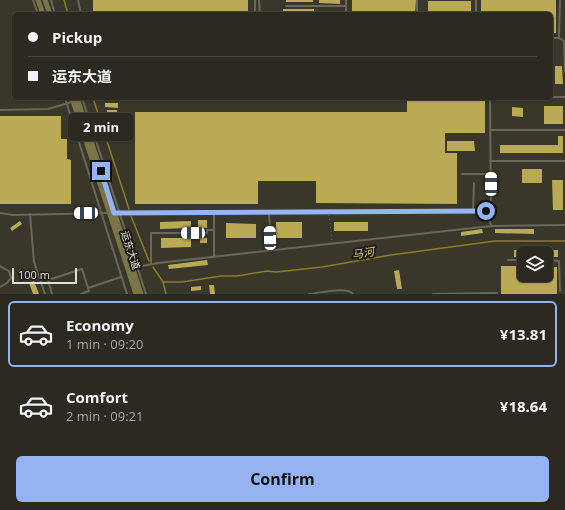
<!DOCTYPE html>
<meta charset="utf-8">
<style>
:root{--surface:#2b2920;--page:#37352d;--text:#f1f3f6;--muted:#a6a6a5;--line:#47453e;--accent:#95b2f1}
body{margin:0;font-family:"Open Sans","Noto Sans SC",sans-serif;background:var(--page);color:var(--text);height:100vh;display:flex;flex-direction:column;font-size:15px;white-space:nowrap}
*{box-sizing:border-box;margin:0}
p{font-size:13px;color:var(--muted)}
.icon{flex:none;width:22px;height:22px;fill:none;stroke:currentColor;stroke-width:2;stroke-linecap:round;stroke-linejoin:round}
.map{position:relative;height:294px;overflow:hidden}
.side{display:flex;flex-direction:column;background:var(--surface);flex:1}
.side>*{flex:none}
.top-card{position:absolute;left:12px;top:12px;width:541px;height:88px;border-radius:6px;box-shadow:0 1px 3px #0004,0 0 0 1px var(--line);display:grid;align-content:center;height:88px;padding:0 16px;background:var(--surface)}
.tools{position:absolute;left:517px;top:246px;display:grid;gap:8px}
.tools a{display:grid;place-items:center;width:36px;height:36px;border-radius:6px;background:var(--surface);box-shadow:0 1px 3px #0004,0 0 0 1px var(--line);font-size:20px}
.scale{position:absolute;left:12px;bottom:10px;width:65px;box-sizing:border-box;padding-left:4px;border:2px solid #e0ded7;border-top:0;font-size:11px;line-height:14px;white-space:nowrap;color:#e0ded7;-webkit-text-stroke:3px #1f1e18;paint-order:stroke}
.end{position:absolute;width:18px;height:18px;margin:-9px;border:5px solid #95b2f1;background:#111;box-shadow:0 0 0 2px #111}
.from{border-radius:50%}
.bubble{position:absolute;height:28px;border-radius:6px;background:var(--surface);box-shadow:0 1px 3px #0004,0 0 0 1px var(--line);font-size:13px;font-weight:700;line-height:28px;text-align:center}
.car{position:absolute;width:12px;height:24px;margin:-12px -6px;border-radius:5px;box-shadow:0 0 3px 1px #0007;background:linear-gradient(#fff 24%,#345 0 40%,#fff 0 76%,#345 0 86%,#fff 0)}
.top-card b{display:flex;align-items:center;gap:14px;height:38px;font-size:15px}
.top-card b+b{border-top:1px solid var(--line)}
.top-card i{width:10px;height:10px;background:var(--text)}
ul{padding:7px 0 0;list-style:none}
li{display:flex;align-items:center;gap:12px;height:66px;margin:0 8px 6px;padding:0 8px;border:2px solid transparent;border-radius:6px}
li div{flex:1}
li b{display:block;font-size:15px}
li em{font-style:normal;font-weight:700}
li.selected{border-color:var(--accent)}
li>.icon{width:36px;height:36px;stroke-width:1.5}
.primary-button{display:flex;gap:8px;margin-top:auto;padding:8px 16px}
.primary-button a{flex:1;height:46px;border-radius:6px;background:var(--accent);color:#111;font-size:16px;font-weight:700;line-height:46px;text-align:center}
.map>svg:first-child{display:block}
.lines{fill:none;stroke-linecap:round;stroke-linejoin:round}
.stream{stroke:#8d7c23;stroke-width:1.5}
.building{fill:#ba5}
.path{stroke:#747267;stroke-width:1;stroke-dasharray:1 3;stroke-linecap:butt}
.lane{stroke:#69675a;stroke-width:2}
.secondary{stroke:#7b7449;stroke-width:5}
.route{stroke:#95b2f1;stroke-width:5}
.labels{text-anchor:middle;stroke-width:4;stroke-linejoin:round;paint-order:stroke}
.street-label{font-size:10px;fill:#e0ded7;stroke:#1f1e18}
.water-label{font-size:11px;font-style:italic;fill:#e7d05b;stroke:#1f1e18}
</style>
<div class="map">
<svg width="565" height="294" viewBox="0 0 565 294">
<rect width="100%" height="100%" fill="#39372a"/>
<g class="lines">
<path class="stream" d="M64,0L68,14
M94,101L129,209
M131,216L149,261
M153,267L163,282L166,294
M163,282H182L221,276H237L267,271L276,272L322,267L391,255L495,241H565"/>
</g>
<path class="building" d="M93,0H248V14H93Z
M286,0H313V2H286Z
M319,0H340V4L319,3Z
M352,0H416L415,14H352Z
M481,0H556V33H551V14H481Z
M428,1H471V12L440,11V14H428Z
M283,9H314V14H283Z
M555,66H562L563,84H555Z
M407,99H485V133H445V153H457V204L316,203V181H258V204H135V112H407Z
M105,103H118V108L105,107Z
M544,106H563V124H544Z
M512,107L523,108V117L512,116Z
M107,110H117V114H107Z
M0,116H61V139H67V159L71,160V204H0Z
M558,136H563V153H500V145H558Z
M447,141H474L475,151H447Z
M522,169H542V183H522Z
M552,180H563V210H553Z
M198,220H207V228H198Z
M20,221L22,224L12,231L10,228Z
M191,221V228L160,229V222Z
M276,222H302V238H276Z
M334,222H368V231H334Z
M226,223L256,224V238H226Z
M482,229L483,233L461,236V232Z
M495,229H534V234L495,233Z
M161,238H191V247L161,248Z
M200,238H207V243H200Z
M514,250H558V257H546V253H524V257H514Z
M207,260L208,265L169,269L168,265Z
M501,266H524V275H546V267H557V294H501Z
M399,270L402,289H397L394,271Z
M34,281L39,294H33L29,283Z
M209,285H214L215,294H210Z
M201,286V290L191,291V287Z"/>
<g class="lines">
<path class="path" d="M329,215L332,240"/>
<path class="lane" d="M33,0L38,14
M51,0L55,14
M78,0L81,14
M255,0V14
M259,0L260,14
M417,0V14
M476,0V14
M560,0L559,38L564,41L565,72
M286,6H346
M346,14V0
M551,38H559
M551,97H565
M65,98L127,294
M82,98L146,294
M82,100L89,98
M0,110L48,109L72,102
M490,130H565
M490,161H565
M462,174H491
M486,211L491,225
M269,212L271,251
M473,212L474,183
M0,213L13,215L108,213
M115,213L486,211L491,208L490,98
M30,214L34,262L45,294
M214,257V213
M508,260H524
M546,260L559,261L560,291
M151,264V233H207V230H214
M0,266L9,271L11,278L7,283L0,287
M137,267L158,263L491,226L565,225
M88,288L121,277
M52,294L48,280L82,269L89,291L81,294
M309,294C320,293 347,286 353,294
M433,294L497,293"/>
<path class="secondary" d="M38,0L43,14
M45,0L50,14
M72,98L136,294
M77,98L141,294"/>
</g>
<g class="lines">
<path class="route" d="M101,171L114,213L486,211"/>
</g>
<g class="labels">
<g class="street-label">
<text transform="translate(131 250) rotate(72)" y="4">运东大道</text>
</g>
<g class="water-label">
<text transform="translate(363 253) rotate(-9)" y="4">马河</text>
</g>
</g>
</svg>
<div class="tools">
<a><svg class="icon" aria-label="layers" viewBox="0 0 24 24"><path d="M12 4l9 5-9 5-9-5zM3 14l9 5 9-5"/></svg></a>
</div>
<div class="scale">100 m</div>
<i class="end from" style="left:486px;top:211px"></i>
<i class="end" style="left:101px;top:171px"></i>
<div class="bubble" style="left:68px;top:113px;width:66px">2 min</div>
<i class="car" style="left:491px;top:184px;rotate:0deg"></i>
<i class="car" style="left:86px;top:213px;rotate:269deg"></i>
<i class="car" style="left:193px;top:233px;rotate:270deg"></i>
<i class="car" style="left:270px;top:238px;rotate:358deg"></i>
<div class="top-card">
<b><i class="from"></i>Pickup</b>
<b><i></i>运东大道</b>
</div>
</div>
<section class="side">
<ul>
<li class="selected"><svg class="icon" aria-label="car" viewBox="0 0 24 24"><path d="M5 17H2v-5l4-1 3-4h7l3 4 3 1v5h-3M9 17h6M6 11h13"/><circle cx="7" cy="17" r="2"/><circle cx="17" cy="17" r="2"/></svg><div><b>Economy</b><p>1 min · 09:20</p></div><em>¥13.81</em></li>
<li><svg class="icon" aria-label="car" viewBox="0 0 24 24"><path d="M5 17H2v-5l4-1 3-4h7l3 4 3 1v5h-3M9 17h6M6 11h13"/><circle cx="7" cy="17" r="2"/><circle cx="17" cy="17" r="2"/></svg><div><b>Comfort</b><p>2 min · 09:21</p></div><em>¥18.64</em></li>
</ul>
<div class="primary-button"><a>Confirm</a></div>
</section>
